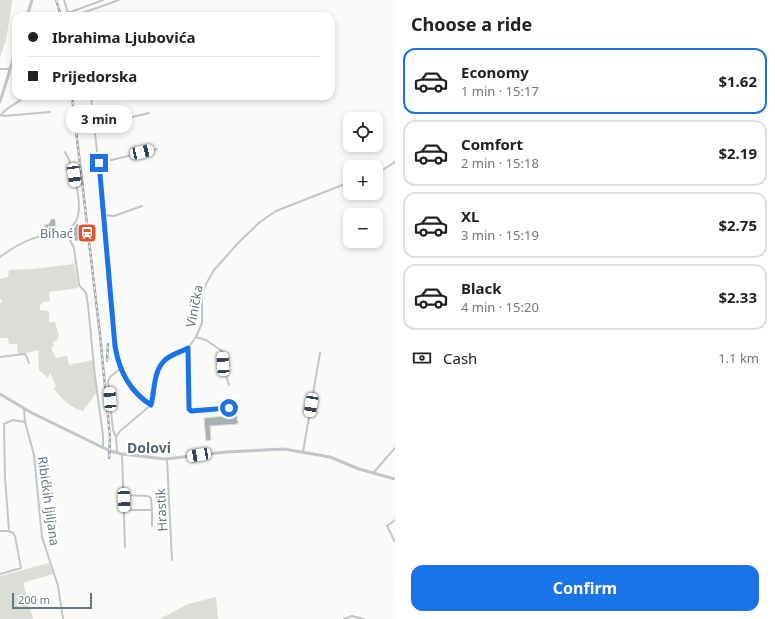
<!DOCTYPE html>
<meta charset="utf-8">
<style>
:root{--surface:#fff;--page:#f2f2f2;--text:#222;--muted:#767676;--line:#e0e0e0;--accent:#1a73e8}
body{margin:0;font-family:"Noto Sans",sans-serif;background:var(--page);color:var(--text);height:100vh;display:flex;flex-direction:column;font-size:15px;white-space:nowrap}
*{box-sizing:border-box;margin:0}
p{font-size:13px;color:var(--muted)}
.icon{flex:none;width:22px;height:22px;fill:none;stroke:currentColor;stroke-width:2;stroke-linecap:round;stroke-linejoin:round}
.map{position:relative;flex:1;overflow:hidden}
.sheet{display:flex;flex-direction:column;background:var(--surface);width:380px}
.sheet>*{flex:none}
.banner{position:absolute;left:12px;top:12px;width:323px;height:88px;border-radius:12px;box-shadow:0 2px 6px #0003;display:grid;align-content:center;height:88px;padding:0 16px;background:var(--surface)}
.fabs{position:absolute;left:343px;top:112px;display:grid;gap:8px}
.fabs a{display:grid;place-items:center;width:40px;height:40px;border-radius:8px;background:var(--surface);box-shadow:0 2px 6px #0003;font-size:20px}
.scale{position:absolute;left:12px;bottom:10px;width:80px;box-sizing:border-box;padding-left:4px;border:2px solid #657782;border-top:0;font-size:11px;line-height:14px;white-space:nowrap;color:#657782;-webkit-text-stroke:3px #fff;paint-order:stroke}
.end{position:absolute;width:18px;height:18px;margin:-9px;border:5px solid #1a73e8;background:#fff;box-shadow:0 0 0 2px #fff}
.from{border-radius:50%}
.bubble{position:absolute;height:28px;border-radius:12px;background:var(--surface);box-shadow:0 2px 6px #0003;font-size:13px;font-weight:700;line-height:28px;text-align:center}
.car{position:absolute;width:12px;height:24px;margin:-12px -6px;border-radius:5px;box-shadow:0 0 3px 1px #0007;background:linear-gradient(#fff 24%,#345 0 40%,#fff 0 76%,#345 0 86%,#fff 0)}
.banner b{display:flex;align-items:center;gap:14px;height:38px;font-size:15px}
.banner b+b{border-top:1px solid var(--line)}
.banner i{width:10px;height:10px;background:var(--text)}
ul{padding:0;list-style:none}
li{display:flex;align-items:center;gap:12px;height:66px;margin:0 8px 6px;padding:0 8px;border:2px solid var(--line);border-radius:12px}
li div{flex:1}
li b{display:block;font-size:15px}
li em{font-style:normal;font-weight:700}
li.current{border-color:var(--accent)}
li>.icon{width:36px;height:36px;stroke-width:1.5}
h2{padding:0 16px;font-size:18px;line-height:48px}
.pay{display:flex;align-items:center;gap:10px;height:44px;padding:0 16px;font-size:15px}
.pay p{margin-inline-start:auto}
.cta{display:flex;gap:8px;margin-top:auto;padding:8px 16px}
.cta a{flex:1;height:46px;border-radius:12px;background:var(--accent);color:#fff;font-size:16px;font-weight:700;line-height:46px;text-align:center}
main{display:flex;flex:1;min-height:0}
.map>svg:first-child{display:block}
.green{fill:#daded7}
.building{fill:#a8b1b7;stroke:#dcdbda}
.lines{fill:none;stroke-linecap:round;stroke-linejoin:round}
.minor{stroke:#c1c6ca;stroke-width:2}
.tertiary{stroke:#c1c6ca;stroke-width:3}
.rail-casing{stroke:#a0a9ae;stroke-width:2.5}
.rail{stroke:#fff;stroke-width:1;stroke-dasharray:3;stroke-linecap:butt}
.route{stroke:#1a73e8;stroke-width:5}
.labels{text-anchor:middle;stroke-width:4;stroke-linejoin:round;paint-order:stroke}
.poi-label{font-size:13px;fill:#657782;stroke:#fff;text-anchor:end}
.street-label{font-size:13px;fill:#657782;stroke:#fff}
.neighbourhood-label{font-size:14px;font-weight:bold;fill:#57646d;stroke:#fff}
</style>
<main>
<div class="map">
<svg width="395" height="619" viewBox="0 0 395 619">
<rect width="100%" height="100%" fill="#fafaf8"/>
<path class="green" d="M0,0H12V3L6,40L0,57Z
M74,264L78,288L49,292L50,301L43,302L40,305V310L49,311V322H55L59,336L57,340L53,342L54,346L51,348L56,358L67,356L69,365L93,360L97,392L83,411C71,408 62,399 54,389L56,386L50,373L48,378L39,370L38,350L18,355L17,344H9L8,338H0V303L2,302L0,298V279L8,277L9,270L33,269Z
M49,563L53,574L23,583L33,619H0V576Z
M216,597L218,619H160L188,604Z"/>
<path class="building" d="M51,219H55L56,228L45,229L44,225L49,224Z
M77,224H79L80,240L75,241L73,230Z
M237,415L238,424L210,426L211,440L206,441L204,418Z"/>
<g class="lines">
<path class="minor" d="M64,0L69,16
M68,13L103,0
M74,16L119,0
M0,69H9
M91,96L104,215L109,292L117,358L120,369L127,382L137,394L151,404
M0,115L4,116L50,112
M1,115C6,107 18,104 25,96
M94,126L149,113
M65,152C73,165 83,204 77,219C75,225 69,227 67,234
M99,163L157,149
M376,174L395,162
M104,215L114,216L142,206
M67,234L74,248L79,285L86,293L88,305L95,377L103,435V447
M0,257C20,242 41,232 67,234
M196,337L206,340L222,351L224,368L229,385
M188,348L189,409L191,411L229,408
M0,357L24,354L26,355L29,363
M24,409L25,422L34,455L42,537L58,586L63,619
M4,424L13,420L25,422
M116,437L113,430L108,381L111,376L120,369
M117,452L116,437L120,431L151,405L155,381L162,364L171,356L188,348L196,337L202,323V296L206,284L214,270L240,241L260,222L276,211L350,182
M303,452L320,353
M122,454L125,547
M167,459L172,560
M374,472L395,448
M124,495L148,496L151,498L152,510H124
M395,520L387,526L395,542
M152,526V510
M0,531H9L5,477L4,424
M0,574L21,568L15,536L13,533L9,531
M344,619L352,616L364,619"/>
<path class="tertiary" d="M27,16L32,0
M0,102L16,50
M0,394L32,413L110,451L122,454L165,459L226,452L284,449L330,457L359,469L395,479"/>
<g class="rail-casing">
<path id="rail" d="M56,0L61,16
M72,96L100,335L110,437L109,458
M107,361L108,344"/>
</g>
<use href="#rail" class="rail"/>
</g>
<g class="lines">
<path class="route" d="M99,163L115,346C119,371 129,391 151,405C155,390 153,371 165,360C172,354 181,352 188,348L189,409L191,411L229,408"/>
</g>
<defs>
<g id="station-square" transform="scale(1)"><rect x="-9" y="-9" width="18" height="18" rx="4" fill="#e05232" stroke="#fff"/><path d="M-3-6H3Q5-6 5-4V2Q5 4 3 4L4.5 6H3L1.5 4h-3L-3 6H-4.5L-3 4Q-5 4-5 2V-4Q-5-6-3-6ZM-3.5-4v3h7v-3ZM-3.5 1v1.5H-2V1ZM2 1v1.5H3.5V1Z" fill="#fff"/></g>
</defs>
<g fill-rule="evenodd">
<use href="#station-square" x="87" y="233"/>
</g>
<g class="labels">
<g class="poi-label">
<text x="73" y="238">Bihać</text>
</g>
<g class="street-label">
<text transform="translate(194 306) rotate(-79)" y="5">Vinička</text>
<text transform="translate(49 501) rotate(82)" y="5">Ribićkih ljiljana</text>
<text transform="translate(161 510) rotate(-93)" y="5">Hrastik</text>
</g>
<g class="neighbourhood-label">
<text x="149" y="453">Dolovi</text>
</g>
</g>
</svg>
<div class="fabs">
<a><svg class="icon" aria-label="locate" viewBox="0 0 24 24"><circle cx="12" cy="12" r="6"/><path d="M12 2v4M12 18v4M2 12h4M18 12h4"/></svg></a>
<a>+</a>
<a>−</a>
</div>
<div class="scale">200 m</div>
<i class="end from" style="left:229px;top:408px"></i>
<i class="end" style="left:99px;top:163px"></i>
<div class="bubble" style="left:66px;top:105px;width:66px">3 min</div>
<i class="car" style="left:142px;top:152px;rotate:77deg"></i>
<i class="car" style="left:74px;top:175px;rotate:172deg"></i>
<i class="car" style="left:223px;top:364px;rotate:357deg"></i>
<i class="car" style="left:110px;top:399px;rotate:356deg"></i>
<i class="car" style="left:311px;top:405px;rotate:189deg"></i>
<i class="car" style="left:199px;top:455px;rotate:261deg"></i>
<i class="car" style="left:124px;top:500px;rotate:178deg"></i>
<div class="banner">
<b><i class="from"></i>Ibrahima Ljubovića</b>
<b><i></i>Prijedorska</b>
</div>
</div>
<section class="sheet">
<h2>Choose a ride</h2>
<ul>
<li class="current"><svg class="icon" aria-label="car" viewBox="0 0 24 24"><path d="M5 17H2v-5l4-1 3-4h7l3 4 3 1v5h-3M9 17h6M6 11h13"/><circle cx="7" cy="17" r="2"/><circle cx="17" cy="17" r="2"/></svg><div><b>Economy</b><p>1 min · 15:17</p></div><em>$1.62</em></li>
<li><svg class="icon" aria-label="car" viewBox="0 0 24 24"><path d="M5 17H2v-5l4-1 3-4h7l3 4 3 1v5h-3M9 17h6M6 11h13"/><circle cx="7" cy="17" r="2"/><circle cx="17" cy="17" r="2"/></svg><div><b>Comfort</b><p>2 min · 15:18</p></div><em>$2.19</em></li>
<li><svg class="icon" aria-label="car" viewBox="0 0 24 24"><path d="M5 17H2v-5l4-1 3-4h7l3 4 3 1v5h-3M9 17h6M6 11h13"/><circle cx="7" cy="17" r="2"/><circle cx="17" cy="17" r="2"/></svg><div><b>XL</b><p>3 min · 15:19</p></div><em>$2.75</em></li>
<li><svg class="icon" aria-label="car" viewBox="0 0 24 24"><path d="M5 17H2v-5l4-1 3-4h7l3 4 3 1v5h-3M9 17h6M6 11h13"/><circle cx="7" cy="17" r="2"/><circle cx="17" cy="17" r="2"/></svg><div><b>Black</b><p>4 min · 15:20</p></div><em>$2.33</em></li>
</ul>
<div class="pay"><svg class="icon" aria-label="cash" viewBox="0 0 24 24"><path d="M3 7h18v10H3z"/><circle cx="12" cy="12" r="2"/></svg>Cash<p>1.1 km</p></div>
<div class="cta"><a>Confirm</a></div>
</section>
</main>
